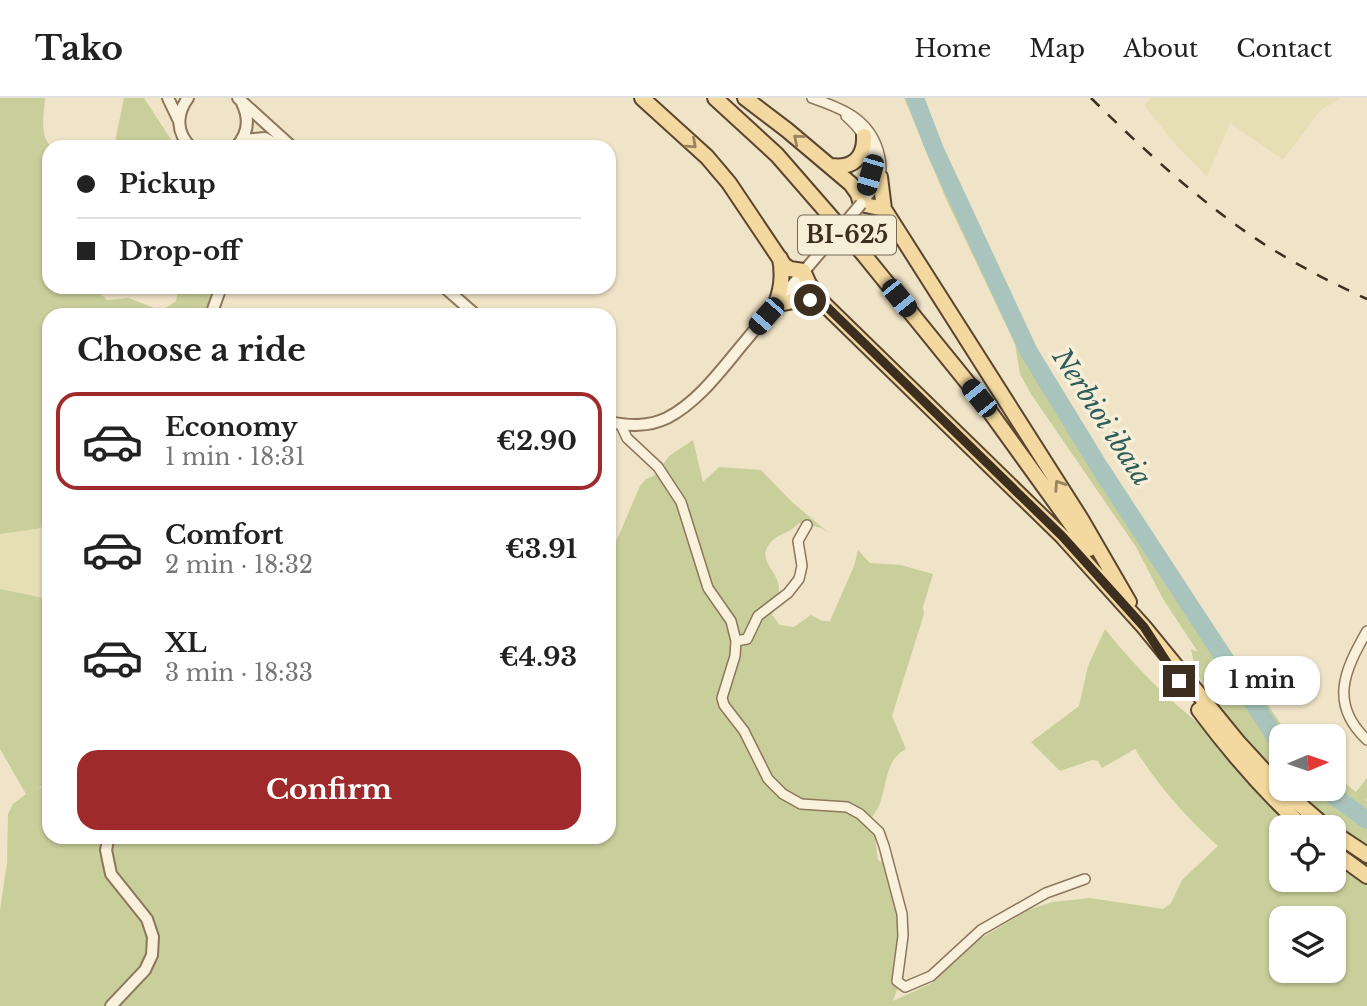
<!DOCTYPE html>
<meta charset="utf-8">
<style>
:root{--surface:#fff;--page:#f6f6f6;--text:#222;--muted:#767676;--line:#e0e0e0;--accent:#9e2a2b}
body{margin:0;font-family:"Libre Baskerville",serif;background:var(--page);color:var(--text);height:100vh;display:flex;flex-direction:column;font-size:26px;white-space:nowrap}
*{box-sizing:border-box;margin:0}
p{font-size:23px;color:var(--muted)}
.icon{flex:none;width:38px;height:38px;fill:none;stroke:currentColor;stroke-width:2;stroke-linecap:round;stroke-linejoin:round}
.map{position:relative;flex:1;overflow:hidden}
.panel{position:absolute;left:42px;top:210px;width:574px;height:536px;display:flex;flex-direction:column;background:var(--surface);border-radius:21px;box-shadow:0 2px 5px #0004}
.panel>*{flex:none}
.guide{position:absolute;left:42px;top:42px;width:574px;height:154px;border-radius:21px;box-shadow:0 2px 5px #0004;display:grid;align-content:center;height:154px;padding:0 35px;background:var(--surface)}
.needle{width:46px;rotate:88deg}
.buttons{position:absolute;left:1269px;top:626px;display:grid;gap:14px}
.buttons a{display:grid;place-items:center;width:77px;height:77px;border-radius:14px;background:var(--surface);box-shadow:0 2px 5px #0004;font-size:35px}
.end{position:absolute;width:32px;height:32px;margin:-16px;border:9px solid #3d2e20;background:#fff;box-shadow:0 0 0 4px #fff}
.from{border-radius:50%}
.bubble{position:absolute;height:49px;border-radius:21px;background:var(--surface);box-shadow:0 2px 5px #0004;font-size:23px;font-weight:700;line-height:49px;text-align:center}
.car{position:absolute;width:21px;height:42px;margin:-21px -10px;border-radius:9px;box-shadow:0 0 5px 2px #0007;background:linear-gradient(#222 24%,#8ab4d8 0 40%,#222 0 76%,#8ab4d8 0 86%,#222 0)}
.guide b{display:flex;align-items:center;gap:24px;height:66px;font-size:26px}
.guide b+b{border-top:2px solid var(--line)}
.guide i{width:18px;height:18px;background:var(--text)}
ul{padding:0;list-style:none}
li{display:flex;align-items:center;gap:21px;height:98px;margin:0 14px 10px;padding:0 21px;border:4px solid transparent;border-radius:21px}
li div{flex:1}
li b{display:block;font-size:26px}
li em{font-style:normal;font-weight:700}
li.on{border-color:var(--accent)}
li>.icon{width:63px;height:63px;stroke-width:1.5}
h2{padding:0 35px;font-size:32px;line-height:84px}
.action{display:flex;gap:14px;margin-top:auto;padding:14px 35px}
.action a{flex:1;height:80px;border-radius:21px;background:var(--accent);color:#fff;font-size:28px;font-weight:700;line-height:80px;text-align:center}
header{display:flex;align-items:center;gap:42px;box-sizing:border-box;height:98px;padding:0 35px;background:var(--surface);border-bottom:2px solid var(--line)}
header strong{font-size:33px}
nav{display:flex;gap:38px;margin-inline-start:auto;font-size:24px}
.map>svg:first-child{display:block}
.farmland{fill:#e6deb5}
.green{fill:#c9cf9b;fill-rule:evenodd}
.lines{fill:none;stroke-linecap:round;stroke-linejoin:round}
.river{stroke:#a9c4bc;stroke-width:18}
.minor-casing{stroke:#8d765c;stroke-width:12}
.tertiary-casing{stroke:#8d765c;stroke-width:14}
.primary-casing{stroke:#5b4430;stroke-width:18}
.minor{stroke:#faf1dc;stroke-width:9}
.tertiary{stroke:#faf1dc;stroke-width:10}
.primary{stroke:#f3d9a0;stroke-width:14}
.rail{stroke:#3d2e20;stroke-width:2.5;stroke-dasharray:12 12;stroke-linecap:butt}
.tertiary-bridge-casing{stroke:#8d765c;stroke-width:14;stroke-linecap:butt}
.tertiary-bridge{stroke:#faf1dc;stroke-width:10}
.oneway{stroke:#988460}
.route{stroke:#3d2e20;stroke-width:9}
.labels{text-anchor:middle;stroke-width:7;stroke-linejoin:round;paint-order:stroke}
.shield{fill:#f7eed8;stroke:#756857;stroke-width:2}
.shield-label{font-size:23px;font-weight:bold;fill:#3d2e20}
.water-label{font-size:26px;font-style:italic;fill:#2f5d5a;stroke:#f7eed8}
</style>
<header>
<strong>Tako</strong>
<nav><a>Home</a><a>Map</a><a>About</a><a>Contact</a></nav>
</header>
<div class="map">
<svg width="1367" height="908" viewBox="0 0 1367 908">
<rect width="100%" height="100%" fill="#f0e4c8"/>
<path class="farmland" d="M1151,0H1340L1320,13L1283,62L1230,25L1207,79L1170,40L1144,7Z
M49,426V501L0,491V436L37,431Z"/>
<path class="green" d="M0,0H45C44,16 39,36 51,49H49V189H94L107,202L129,200L154,210L164,211L176,203L179,189H217L211,217H49V426L37,431L0,436Z
M124,0H144L176,49H114Z
M904,0H919L938,50L1056,295L1184,486L1290,639H1281V691H1334V676L1356,694L1367,680V702L1364,701L1367,703V908H0V812L7,765L8,716L13,706L26,696L0,651V491L49,501V684L37,691L49,687V738H609V460L640,388L646,381L655,377L669,358L693,342L703,384L719,369L761,372L792,404L829,435L821,430L799,425C791,435 775,436 768,448C758,463 779,475 779,490C780,499 775,509 772,517L780,527L794,529L811,517L822,523H830L854,468L858,452L870,465L901,467L933,476L923,509L924,516L892,618L906,651C880,664 890,699 872,719L878,762L884,765L894,800L898,833L904,846L903,875L893,903L932,885L980,841L1028,812L1052,804L1090,800L1163,811L1171,805L1182,782L1218,748C1183,716 1161,691 1135,651L1102,670L1098,663L1092,662L1060,673L1031,644L1079,608L1088,568L1105,531C1135,569 1167,600 1205,631L1217,617L1195,570L1191,551L1198,554L1163,501L1136,449L1031,296L1020,276L1015,246L946,101ZM1281,730H1334V782H1281ZM1281,821H1334V873H1281Z"/>
<g class="lines">
<path class="river" d="M915,0L935,52L1029,254L1098,367L1281,647
M1324,691L1367,722"/>
<g class="minor-casing">
<path id="minor" d="M812,0C841,10 868,20 878,52C880,59 882,71 880,79C877,89 867,98 861,106
M846,18C876,44 874,64 863,99
M621,327L627,340L658,369L681,404L708,490L731,523L736,543L735,558L722,600L724,607L744,633L768,681L783,696L801,706L847,709L860,716L879,734L884,748L902,816L903,838L897,883L905,889L931,878L981,832L1046,795L1085,781
M1367,533C1344,573 1329,606 1367,642
M736,543L747,541L758,518L788,495L799,481L802,468L798,443L807,427"/>
</g>
<g class="tertiary-casing">
<path id="tertiary" d="M168,0L179,23
M188,0C176,16 176,35 191,49
M238,0L292,49
M242,42L265,40L281,49
M236,49C248,36 250,21 242,5
M444,189L476,217
M211,217L221,189
M609,324C629,328 648,329 667,320C700,303 724,268 747,241C776,206 805,172 834,138
M109,738L106,752L111,776L147,821L153,839L152,857L145,872L111,908"/>
</g>
<g class="primary-casing">
<path id="primary" d="M642,0L707,59L729,85L784,167L790,171L803,173L809,186L824,206L1062,438L1144,529L1237,643L1281,691
M715,0L777,57L865,158L980,300L1089,451
M745,0L787,32L851,86L858,96L861,106L884,111
M831,68C853,71 865,59 864,38
M880,79L884,111L1081,421L1129,504
M775,207C792,203 808,199 824,206
M775,207C782,192 783,176 780,160
M1199,612C1231,655 1265,694 1304,730
M1282,691L1327,730
M1334,735L1367,757
M1334,754L1367,778"/>
</g>
<use href="#minor" class="minor"/>
<use href="#tertiary" class="tertiary"/>
<use href="#primary" class="primary"/>
<path class="rail" d="M1091,0C1145,53 1207,111 1272,151C1303,170 1334,186 1367,201"/>
<g class="tertiary-bridge-casing">
<path id="tertiary-bridge" d="M834,138L861,106"/>
</g>
<use href="#tertiary-bridge" class="tertiary-bridge"/>
</g>
<defs><path id="oneway-chevron" d="M-2-3.5L2.5 0L-2 3.5" fill="none" stroke-width="1.6" stroke-linecap="round" stroke-linejoin="round" transform="scale(1.75)"/></defs>
<g class="oneway">
<use href="#oneway-chevron" transform="translate(798 41) rotate(-140)"/>
<use href="#oneway-chevron" transform="translate(692 46) rotate(42)"/>
<use href="#oneway-chevron" transform="translate(1059 387) rotate(-123)"/>
</g>
<g class="lines">
<path class="route" d="M810,202L824,206L1062,438L1144,529L1179,583"/>
</g>
<g class="labels">
<rect class="shield" x="798" y="117.5" width="98" height="39" rx="5"/>
<g class="shield-label">
<text x="847" y="145">BI-625</text>
</g>
<g class="water-label">
<text transform="translate(1102 319) rotate(57)" y="9">Nerbioi ibaia</text>
</g>
</g>
</svg>
<div class="buttons">
<a><svg class="needle" viewBox="-14 -14 28 28"><path d="M0-13l5 13h-10z" fill="#e53935"/><path d="M0 13l5-13h-10z" fill="#767676"/></svg></a>
<a><svg class="icon" aria-label="locate" viewBox="0 0 24 24"><circle cx="12" cy="12" r="6"/><path d="M12 2v4M12 18v4M2 12h4M18 12h4"/></svg></a>
<a><svg class="icon" aria-label="layers" viewBox="0 0 24 24"><path d="M12 4l9 5-9 5-9-5zM3 14l9 5 9-5"/></svg></a>
</div>
<i class="end from" style="left:810px;top:202px"></i>
<i class="end" style="left:1179px;top:583px"></i>
<div class="bubble" style="left:1204px;top:558px;width:116px">1 min</div>
<i class="car" style="left:870px;top:77px;rotate:196deg"></i>
<i class="car" style="left:899px;top:200px;rotate:141deg"></i>
<i class="car" style="left:766px;top:218px;rotate:221deg"></i>
<i class="car" style="left:979px;top:300px;rotate:321deg"></i>
<div class="guide">
<b><i class="from"></i>Pickup</b>
<b><i></i>Drop-off</b>
</div>
<section class="panel">
<h2>Choose a ride</h2>
<ul>
<li class="on"><svg class="icon" aria-label="car" viewBox="0 0 24 24"><path d="M5 17H2v-5l4-1 3-4h7l3 4 3 1v5h-3M9 17h6M6 11h13"/><circle cx="7" cy="17" r="2"/><circle cx="17" cy="17" r="2"/></svg><div><b>Economy</b><p>1 min · 18:31</p></div><em>€2.90</em></li>
<li><svg class="icon" aria-label="car" viewBox="0 0 24 24"><path d="M5 17H2v-5l4-1 3-4h7l3 4 3 1v5h-3M9 17h6M6 11h13"/><circle cx="7" cy="17" r="2"/><circle cx="17" cy="17" r="2"/></svg><div><b>Comfort</b><p>2 min · 18:32</p></div><em>€3.91</em></li>
<li><svg class="icon" aria-label="car" viewBox="0 0 24 24"><path d="M5 17H2v-5l4-1 3-4h7l3 4 3 1v5h-3M9 17h6M6 11h13"/><circle cx="7" cy="17" r="2"/><circle cx="17" cy="17" r="2"/></svg><div><b>XL</b><p>3 min · 18:33</p></div><em>€4.93</em></li>
</ul>
<div class="action"><a>Confirm</a></div>
</section>
</div>
